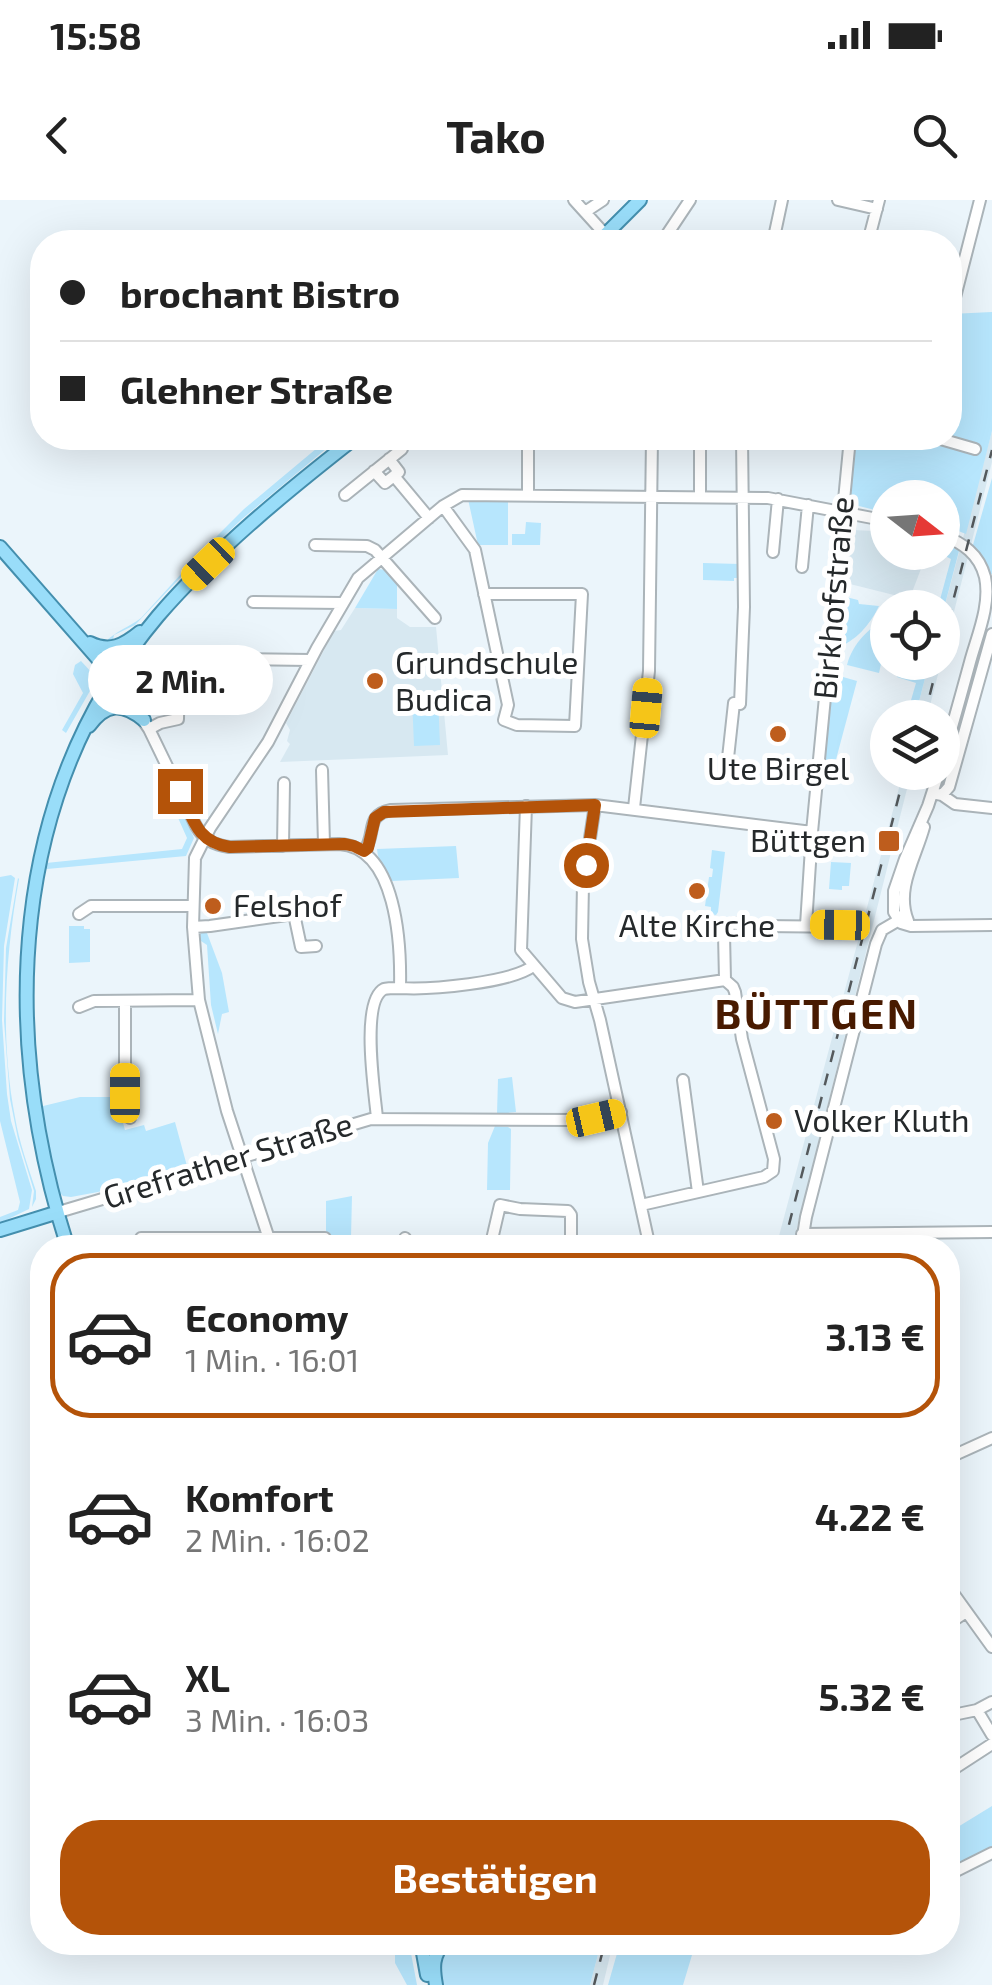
<!DOCTYPE html>
<html lang="de">
<meta charset="utf-8">
<style>
:root{--surface:#fff;--page:#f6f6f6;--text:#222;--muted:#767676;--line:#e0e0e0;--accent:#b45309}
body{margin:0;font-family:"Exo 2",sans-serif;background:var(--page);color:var(--text);height:100vh;display:flex;flex-direction:column;font-size:38px;white-space:nowrap}
*{box-sizing:border-box;margin:0}
p{font-size:32px;color:var(--muted)}
.icon{flex:none;width:55px;height:55px;fill:none;stroke:currentColor;stroke-width:2;stroke-linecap:round;stroke-linejoin:round}
.map{position:relative;flex:1;overflow:hidden}
.details{position:absolute;left:30px;top:1035px;width:930px;height:720px;display:flex;flex-direction:column;background:var(--surface);border-radius:40px;box-shadow:0 10px 40px #0002}
.details>*{flex:none}
.guide{position:absolute;left:30px;top:30px;width:932px;height:220px;border-radius:40px;box-shadow:0 10px 40px #0002;display:grid;align-content:center;height:220px;padding:0 30px;background:var(--surface)}
.needle{width:65px;rotate:107deg}
.fabs{position:absolute;left:870px;top:280px;display:grid;gap:20px}
.fabs a{display:grid;place-items:center;width:90px;height:90px;border-radius:50%;background:var(--surface);box-shadow:0 10px 40px #0002;font-size:50px}
.end{position:absolute;width:45px;height:45px;margin:-22px;border:12px solid #b45309;background:#fff;box-shadow:0 0 0 5px #fff}
.from{border-radius:50%}
.bubble{position:absolute;height:70px;border-radius:35px;background:var(--surface);box-shadow:0 10px 40px #0002;font-size:32px;font-weight:700;line-height:70px;text-align:center}
.car{position:absolute;width:30px;height:60px;margin:-30px -15px;border-radius:12px;box-shadow:0 0 8px 2px #0007;background:linear-gradient(#f5c518 24%,#345 0 40%,#f5c518 0 76%,#345 0 86%,#f5c518 0)}
.guide b{display:flex;align-items:center;gap:35px;height:95px;font-size:38px}
.guide b+b{border-top:2px solid var(--line)}
.guide i{width:25px;height:25px;background:var(--text)}
ul{padding:18px 0 0;list-style:none}
li{display:flex;align-items:center;gap:30px;height:165px;margin:0 20px 15px;padding:0 10px;border:5px solid transparent;border-radius:40px}
li div{flex:1}
li b{display:block;font-size:38px}
li em{font-style:normal;font-weight:700}
li.selected{border-color:var(--accent)}
li>.icon{width:90px;height:90px;stroke-width:1.5}
.action{display:flex;gap:20px;margin-top:auto;padding:20px 30px}
.action a{flex:1;height:115px;border-radius:40px;background:var(--accent);color:#fff;font-size:40px;font-weight:700;line-height:115px;text-align:center}
.status{display:flex;justify-content:space-between;align-items:center;height:70px;padding:0 50px;background:var(--surface);direction:ltr}
.status svg{height:28px;fill:currentColor}
header{display:flex;justify-content:space-between;align-items:center;height:130px;padding:0 30px;background:var(--surface);font-size:45px;font-weight:700}
.map>svg:first-child{display:block}
.built{fill:#d7e8f1}
.green{fill:#b7e6fd}
.lines{fill:none;stroke-linecap:round;stroke-linejoin:round}
.minor-casing{stroke:#abb4b9;stroke-width:14}
.major-casing{stroke:#448fae;stroke-width:16}
.minor{stroke:#fff;stroke-width:10}
.major{stroke:#99ddf9;stroke-width:12}
.rail{stroke:#54595c;stroke-width:2.5;stroke-dasharray:12 12;stroke-linecap:butt}
.route{stroke:#b45309;stroke-width:12}
.poi-dot{fill:#be5d1d;stroke:#fff;stroke-width:4}
.labels{text-anchor:middle;stroke-width:10;stroke-linejoin:round;paint-order:stroke}
.street-label{font-size:32px;fill:#25292b;stroke:#fff}
.poi-label{font-size:32px;fill:#25292b;stroke:#fff;text-anchor:start}
.district-label{font-size:42px;font-weight:bold;letter-spacing:2.5px;fill:#481a00;stroke:#fff}
</style>
<div class="status"><b>15:58</b><svg viewBox="0 0 49 12"><path d="M0 12V9h3v3zM5 12V6h3v6zM10 12V3h3v9zM15 12V0h3v12zM26 1h20v11H26zM47 4h2v5h-2z"/></svg></div>
<header><svg class="icon" aria-label="back" viewBox="0 0 24 24"><path d="M15 5l-7 7 7 7"/></svg>Tako<svg class="icon" aria-label="search" viewBox="0 0 24 24"><circle cx="10" cy="10" r="6"/><path d="M15 15l6 6"/></svg></header>
<div class="map">
<svg width="992" height="1785" viewBox="0 0 992 1785">
<rect width="100%" height="100%" fill="#ebf5fb"/>
<path class="built" d="M992,231V262L943,455V412Z
M853,330L874,331L887,335L888,352L927,353L911,395L899,392L898,396L842,382L847,337Z
M355,408L397,409V418L410,427H436L448,555L280,562L290,544L287,541L290,530L286,523L334,431L341,430Z
M929,463H941L927,517H915Z
M903,573H911L792,1047H776Z
M601,1743H613L603,1785H590Z"/>
<path class="green" d="M992,112V231L966,334L943,325L942,298H888L887,313L851,304L849,293L854,238H893L936,241L950,238V114Z
M329,238H339L242,319L180,378L135,425L114,435L112,444L105,442C116,431 129,427 141,418L201,352L244,309Z
M992,278V374H990L984,359L973,345Z
M468,299L508,300V345H478Z
M526,322L541,323L540,345H512V334H525Z
M943,342L959,351L943,412L942,408L938,407L951,359L939,353L942,352Z
M703,363L740,364V378H734V381L703,380Z
M378,369L386,370L397,385V409L355,408Z
M846,397L858,400L859,404L879,406C870,425 856,441 835,449L841,399Z
M887,417V437L879,473L847,465C853,443 868,429 887,417Z
M81,461L94,475L95,482L66,533L62,530L83,493L73,474L75,465Z
M922,463H929L915,517L907,514L916,483L897,477L899,472L918,476Z
M843,477L857,481L830,582L823,581L833,483Z
M438,496L440,545L414,546L412,497Z
M173,591L194,638L186,656L47,669L32,667L43,628L51,630L46,663L182,649L187,638L167,593Z
M456,646L459,678L392,681C384,670 378,662 377,649Z
M712,650L725,652L718,712L716,715L711,714V707L705,706L709,677H712L713,669L710,668Z
M831,662L851,663L849,686H842V690L829,689Z
M11,675L15,678L4,746L2,820L7,894L11,921L32,990L29,1009L0,1023V1017L18,1010L20,1002L0,921V677Z
M18,678L19,679C5,757 0,839 15,917C19,942 28,966 36,991V999L32,1007L34,991L18,939L10,899L4,821L6,748Z
M69,726H84V729H90V762L69,763Z
M204,731L207,733L222,773L229,812L222,814L218,834L211,805L207,745L201,741L200,734Z
M512,877L516,912L497,914L498,879Z
M80,897H121V916L125,930L144,925L146,931L175,922L187,966L98,992L71,997L63,996L56,989L31,909Z
M495,926L508,927L511,929L510,990H487L488,943Z
M352,996L351,1037H326V1001Z
M992,1606V1648L948,1671V1633Z
M455,1743H601L590,1785H439C439,1765 435,1754 455,1743Z
M620,1743H810L736,1755L728,1753L692,1755L683,1785H608Z
M401,1748H410L417,1785H407L395,1763V1754Z"/>
<g class="lines">
<g class="minor-casing">
<path id="minor" d="M574,0L612,42
M838,0L877,9
M585,12L603,0
M662,42L690,0
M773,42L782,0
M868,42L879,0
M950,106L953,105L980,0
M528,238V295
M700,238V297
M937,238L975,249
M465,239V238
M572,241V238
M389,259L399,272L394,276L429,318
M374,271L385,283L394,276
M345,295L402,249
M443,306L475,350L508,505L504,520L517,525L575,526L582,394H484
M942,335C963,343 979,354 985,377C991,405 977,436 970,462C961,495 952,528 942,561
M315,345L367,346L375,350L435,418
M773,352L778,299
M802,367L808,305
M253,402L342,403
M188,458L187,471L179,472V458L191,457
M223,459L310,460
M113,476L149,529L196,626C204,640 214,645 229,647L339,644C397,647 401,745 400,788C429,790 511,783 533,766
M149,529L160,523L178,519L179,472
M728,558L734,503L740,504L744,407L742,238
M322,570L324,644
M939,572L928,606L905,659L894,691V712L901,723L911,726L992,725
M937,594L942,595L955,604L992,608
M942,595L949,587L992,434
M595,605L583,684L582,739L589,782L600,820L650,1048
M526,606L521,750L562,798L575,802L725,780
M634,608L649,471L652,238
M283,646L284,583
M364,651C377,635 364,615 391,610L595,605L812,632
M79,714L91,706H193
M908,721C895,689 916,657 924,627
M806,725L812,632L850,238
M193,727L210,726L294,714L301,747L316,746
M125,801V907L130,918
M79,807L94,801L199,800
M683,880L698,992
M377,918C375,895 360,801 384,789C387,788 396,788 400,788
M641,1005L764,977L773,971L774,959L742,839L735,792L733,787L725,780L724,734L726,727L733,723L749,726L857,727
M52,1014L371,919L580,920L621,912
M802,1034L992,1032
M141,1048V1038H325
M272,1048L227,911L199,800L193,727L195,658L210,628L268,542L317,448L358,378L443,306L462,295L768,298L888,321
M403,1048L405,1038
M490,1048L500,1005L520,1009L568,1011L571,1015V1048
M801,1048L806,1017L876,744L882,730L906,716
M948,1258L992,1238
M948,1386L992,1447
M948,1424L966,1412
M977,1510L992,1535
M948,1516L977,1510L992,1502
M948,1570H952L992,1544
M948,1675L992,1653"/>
</g>
<g class="major-casing">
<path id="major" d="M598,42L640,0
M0,347L113,476
M90,443C110,453 124,445 140,432
M89,526C106,503 122,502 144,520
M0,1030L52,1014
M68,1048C0,834 7,595 158,416C216,349 286,292 355,238
M421,1742L427,1775
M436,1785C433,1768 432,1755 445,1742"/>
</g>
<use href="#minor" class="minor"/>
<use href="#major" class="major"/>
<path class="rail" d="M942,444L992,250
M924,518L938,462
M783,1048L905,572
M594,1785L605,1742"/>
</g>
<g class="lines">
<path class="route" d="M180,591C193,618 196,642 230,647L345,644L354,646L364,651L368,648L375,618L384,612L595,605L586,665"/>
</g>
<g class="poi-dot">
<circle cx="375" cy="481" r="10"/>
<circle cx="778" cy="534" r="10"/>
<rect x="877" y="629" width="24" height="24" rx="5"/>
<circle cx="697" cy="691" r="10"/>
<circle cx="213" cy="706" r="10"/>
<circle cx="774" cy="921" r="10"/>
</g>
<g class="labels">
<g class="street-label">
<text transform="translate(834 398) rotate(-85)" y="11">Birkhofstraße</text>
<text transform="translate(228 961) rotate(-17)" y="11">Grefrather Straße</text>
</g>
<g class="poi-label">
<text x="395" y="474">Grundschule<tspan x="395" dy="37">Budica</tspan></text>
<text x="778" y="580" text-anchor="middle">Ute Birgel</text>
<text x="866" y="652" text-anchor="end">Büttgen</text>
<text x="233" y="717">Felshof</text>
<text x="697" y="737" text-anchor="middle">Alte Kirche</text>
<text x="794" y="932">Volker Kluth</text>
</g>
<g class="district-label">
<text x="817" y="829">BÜTTGEN</text>
</g>
</g>
</svg>
<div class="fabs">
<a><svg class="needle" viewBox="-14 -14 28 28"><path d="M0-13l5 13h-10z" fill="#e53935"/><path d="M0 13l5-13h-10z" fill="#767676"/></svg></a>
<a><svg class="icon" aria-label="locate" viewBox="0 0 24 24"><circle cx="12" cy="12" r="6"/><path d="M12 2v4M12 18v4M2 12h4M18 12h4"/></svg></a>
<a><svg class="icon" aria-label="layers" viewBox="0 0 24 24"><path d="M12 4l9 5-9 5-9-5zM3 14l9 5 9-5"/></svg></a>
</div>
<i class="end from" style="left:586px;top:665px"></i>
<i class="end" style="left:180px;top:591px"></i>
<div class="bubble" style="left:88px;top:445px;width:185px">2 Min.</div>
<i class="car" style="left:208px;top:364px;rotate:226deg"></i>
<i class="car" style="left:646px;top:508px;rotate:5deg"></i>
<i class="car" style="left:840px;top:725px;rotate:271deg"></i>
<i class="car" style="left:125px;top:893px;rotate:0deg"></i>
<i class="car" style="left:596px;top:918px;rotate:77deg"></i>
<div class="guide">
<b><i class="from"></i>brochant Bistro</b>
<b><i></i>Glehner Straße</b>
</div>
<section class="details">
<ul>
<li class="selected"><svg class="icon" aria-label="car" viewBox="0 0 24 24"><path d="M5 17H2v-5l4-1 3-4h7l3 4 3 1v5h-3M9 17h6M6 11h13"/><circle cx="7" cy="17" r="2"/><circle cx="17" cy="17" r="2"/></svg><div><b>Economy</b><p>1 Min. · 16:01</p></div><em>3.13 €</em></li>
<li><svg class="icon" aria-label="car" viewBox="0 0 24 24"><path d="M5 17H2v-5l4-1 3-4h7l3 4 3 1v5h-3M9 17h6M6 11h13"/><circle cx="7" cy="17" r="2"/><circle cx="17" cy="17" r="2"/></svg><div><b>Komfort</b><p>2 Min. · 16:02</p></div><em>4.22 €</em></li>
<li><svg class="icon" aria-label="car" viewBox="0 0 24 24"><path d="M5 17H2v-5l4-1 3-4h7l3 4 3 1v5h-3M9 17h6M6 11h13"/><circle cx="7" cy="17" r="2"/><circle cx="17" cy="17" r="2"/></svg><div><b>XL</b><p>3 Min. · 16:03</p></div><em>5.32 €</em></li>
</ul>
<div class="action"><a>Bestätigen</a></div>
</section>
</div>
